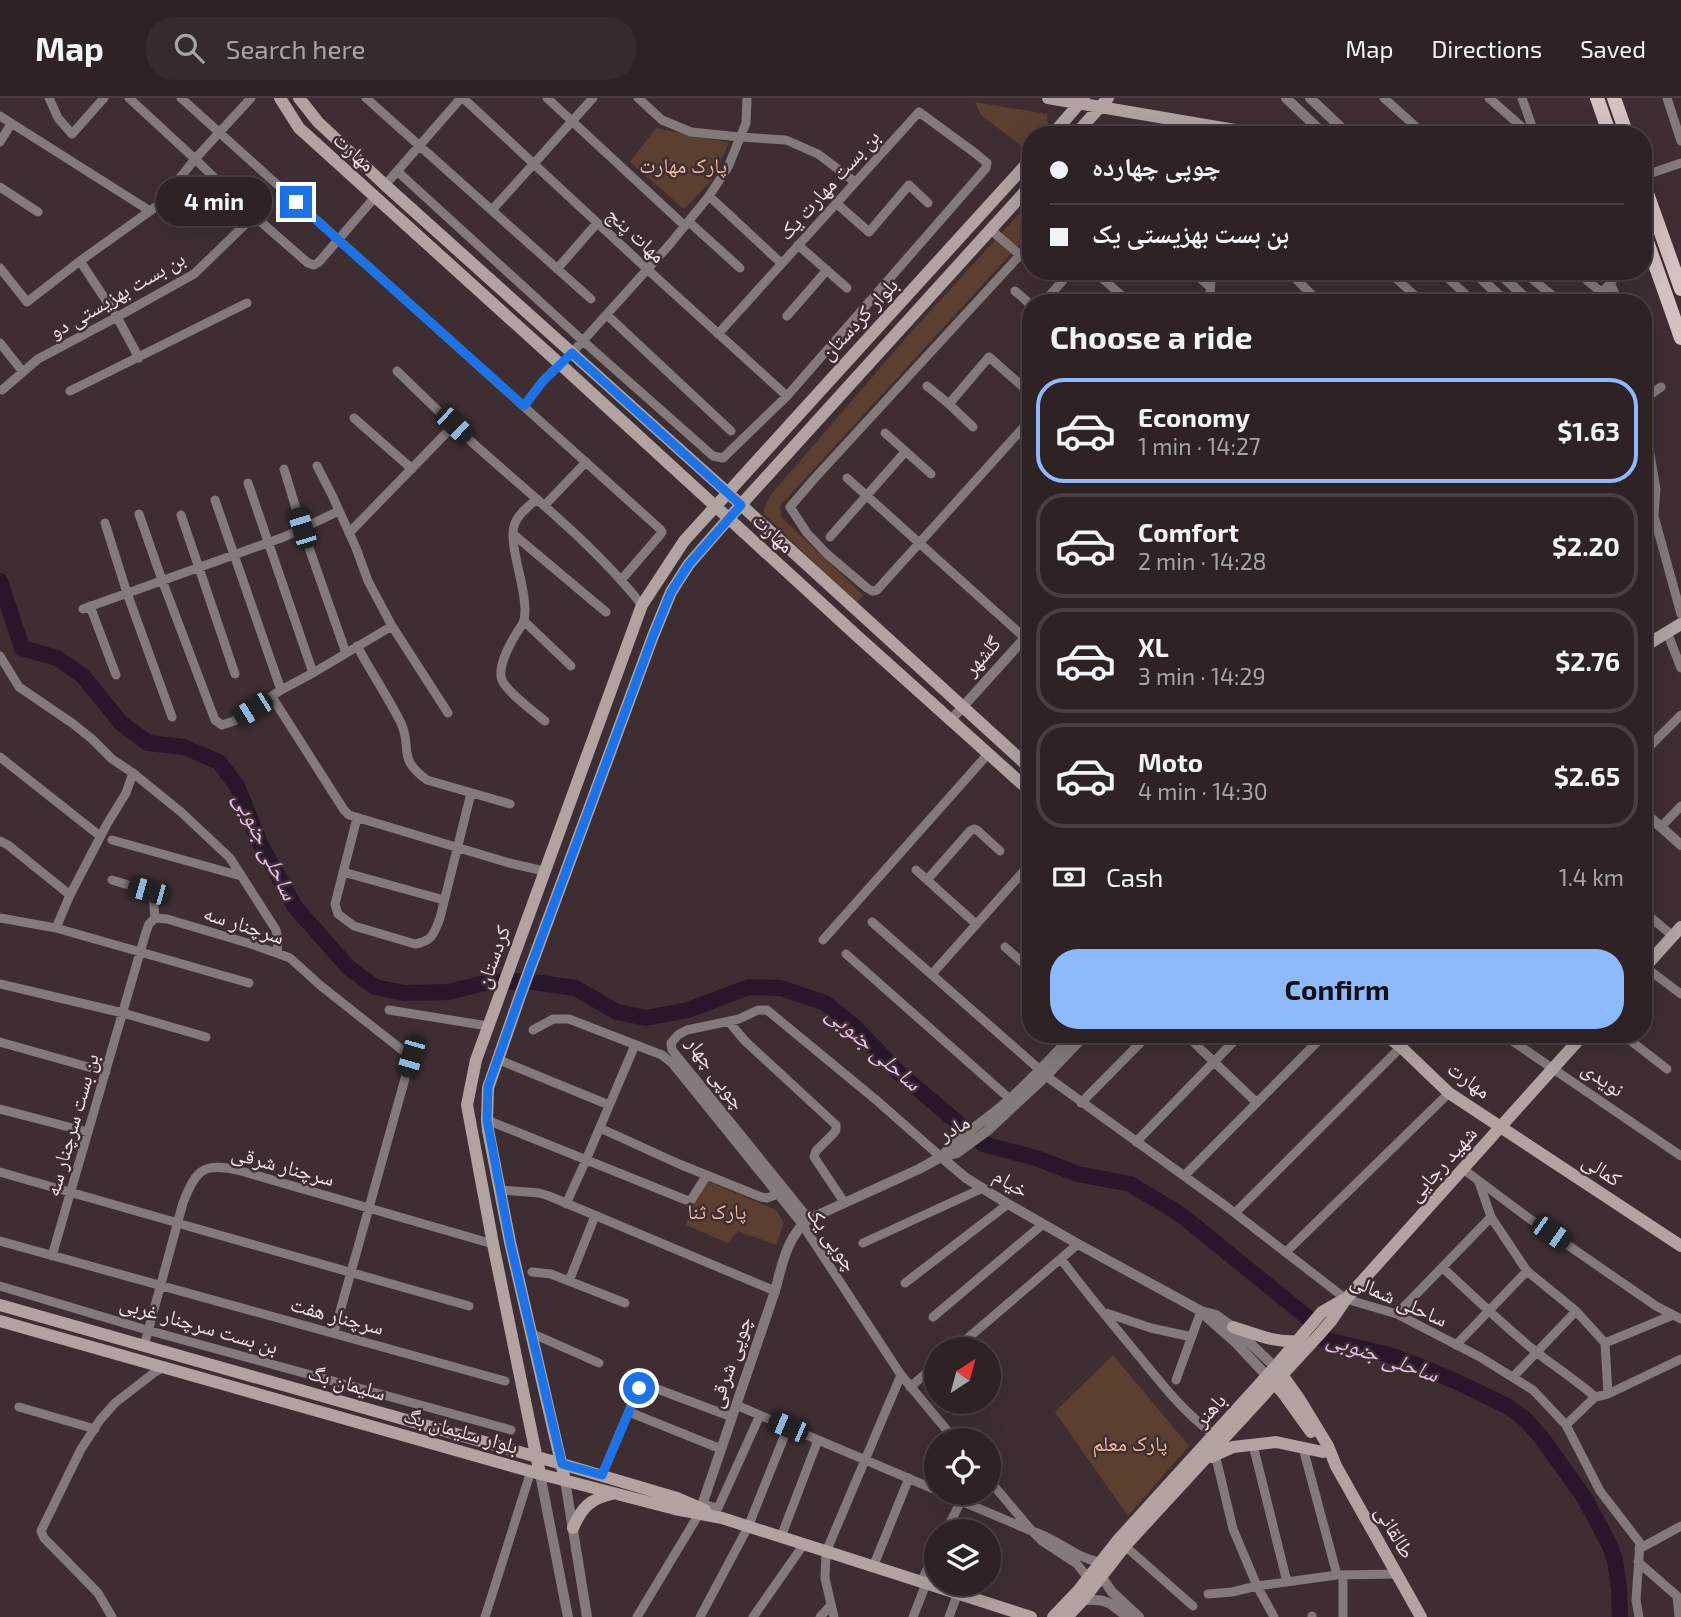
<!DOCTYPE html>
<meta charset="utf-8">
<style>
:root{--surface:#2e2225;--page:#362a2d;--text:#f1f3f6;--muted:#a7a4a7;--line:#493f42;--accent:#8eb9fd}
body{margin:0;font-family:"Exo 2","Noto Naskh Arabic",sans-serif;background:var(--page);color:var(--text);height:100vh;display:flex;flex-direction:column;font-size:26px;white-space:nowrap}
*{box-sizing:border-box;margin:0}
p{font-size:23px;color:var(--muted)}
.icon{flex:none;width:38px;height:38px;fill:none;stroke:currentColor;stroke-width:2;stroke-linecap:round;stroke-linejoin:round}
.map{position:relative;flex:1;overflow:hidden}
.drawer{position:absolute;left:1022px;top:196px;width:630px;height:749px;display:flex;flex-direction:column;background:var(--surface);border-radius:28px;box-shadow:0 7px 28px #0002,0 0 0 2px var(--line)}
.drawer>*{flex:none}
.hud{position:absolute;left:1022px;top:28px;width:630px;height:154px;border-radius:28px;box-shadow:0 7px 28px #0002,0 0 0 2px var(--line);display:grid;align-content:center;height:154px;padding:0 28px;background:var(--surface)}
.needle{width:46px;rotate:36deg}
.buttons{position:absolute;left:924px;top:1239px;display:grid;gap:14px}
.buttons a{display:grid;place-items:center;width:77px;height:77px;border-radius:50%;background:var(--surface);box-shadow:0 7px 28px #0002,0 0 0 2px var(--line);font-size:35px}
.end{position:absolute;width:32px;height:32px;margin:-16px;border:9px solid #1a73e8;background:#fff;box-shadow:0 0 0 4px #fff}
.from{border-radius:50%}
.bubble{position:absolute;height:49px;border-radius:24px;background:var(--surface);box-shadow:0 7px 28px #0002,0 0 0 2px var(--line);font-size:23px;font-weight:700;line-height:49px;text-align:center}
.car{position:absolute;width:21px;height:42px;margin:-21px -10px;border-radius:9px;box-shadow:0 0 5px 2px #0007;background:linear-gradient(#222 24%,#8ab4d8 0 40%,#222 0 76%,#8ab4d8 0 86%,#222 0)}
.hud b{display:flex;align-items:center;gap:24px;height:66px;font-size:26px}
.hud b+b{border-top:2px solid var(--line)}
.hud i{width:18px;height:18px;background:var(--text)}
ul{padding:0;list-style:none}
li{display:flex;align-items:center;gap:21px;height:105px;margin:0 14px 10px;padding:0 14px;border:4px solid var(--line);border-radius:28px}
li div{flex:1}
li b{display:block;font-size:26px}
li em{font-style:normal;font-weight:700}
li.on{border-color:var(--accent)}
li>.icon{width:63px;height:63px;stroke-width:1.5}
h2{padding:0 28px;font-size:32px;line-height:84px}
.pay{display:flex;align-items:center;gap:18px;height:77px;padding:0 28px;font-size:26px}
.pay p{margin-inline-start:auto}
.cta{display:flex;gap:14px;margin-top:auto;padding:14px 28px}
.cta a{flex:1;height:80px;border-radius:28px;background:var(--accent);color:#111;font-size:28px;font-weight:700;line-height:80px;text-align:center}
header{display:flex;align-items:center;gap:42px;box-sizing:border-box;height:98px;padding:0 35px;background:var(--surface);border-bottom:2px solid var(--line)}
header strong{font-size:33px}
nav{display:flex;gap:38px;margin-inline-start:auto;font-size:24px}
.search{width:490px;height:63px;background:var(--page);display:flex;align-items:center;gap:18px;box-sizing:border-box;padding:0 24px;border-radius:28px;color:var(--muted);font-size:26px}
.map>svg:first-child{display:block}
.green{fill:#5b4031}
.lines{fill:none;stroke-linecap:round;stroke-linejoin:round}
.river{stroke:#28162a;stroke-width:16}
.minor{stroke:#837a79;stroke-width:9}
.tertiary{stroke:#837a79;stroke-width:10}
.secondary{stroke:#b0a3a0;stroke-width:12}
.primary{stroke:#d3c2bf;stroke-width:14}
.route{stroke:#1a73e8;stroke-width:9}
.labels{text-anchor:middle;stroke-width:5;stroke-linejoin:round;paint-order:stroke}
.street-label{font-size:21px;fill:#eee3e5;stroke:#3e2e31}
.park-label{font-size:21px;fill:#f4bc9f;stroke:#3e2e31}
.water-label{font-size:23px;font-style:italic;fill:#e8beeb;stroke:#3e2e31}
</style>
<header>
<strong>Map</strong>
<div class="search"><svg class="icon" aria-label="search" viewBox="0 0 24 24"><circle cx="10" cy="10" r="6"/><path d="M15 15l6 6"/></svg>Search here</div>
<nav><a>Map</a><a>Directions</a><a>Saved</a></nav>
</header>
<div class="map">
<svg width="1681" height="1519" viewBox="0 0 1681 1519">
<rect width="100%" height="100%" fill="#3e2e31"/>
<path class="green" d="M975,4L1047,16L1048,30L1042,37H1031V50L1025,56L1019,46L981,17Z
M656,30L729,45L712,82L684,111L630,64Z
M1031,103V134L780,408L781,419L863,497L856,505L763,415L769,399L911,234Z
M707,1083L776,1112L784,1125L776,1147L738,1133L728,1145L686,1127L692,1109Z
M1113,1257L1189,1348L1128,1418L1055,1314Z"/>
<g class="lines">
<path class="river" d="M0,483L22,550L57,560L83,578L121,625L148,645L184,649L219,664L237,688L260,745L295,809L349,870L375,889L404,895L449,894L485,885L527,883L575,890L617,914L646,920L688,912L749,889L781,890L825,905L855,929L899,975L983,1046L1036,1060L1078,1076L1130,1086L1180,1116L1307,1219L1322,1241L1386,1256L1414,1266L1453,1282L1507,1308L1525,1321L1541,1339L1584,1399L1609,1446L1615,1462L1619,1491L1620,1519"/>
<path class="minor" d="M49,0L58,20L72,36L104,0
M129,0L195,61L254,118
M181,0L660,431L662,434L660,437L622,481
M366,0L591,201
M463,0L647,171L787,298
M547,0L685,128
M638,0L662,22L691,34L740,39L786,42L818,56L855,84
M1384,0L1425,37
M1489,0L1531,37
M1522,0L1535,37
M1667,0L1681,43
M0,18L150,113
M0,44L11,26
M397,73L583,243L713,358L723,360L787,298L986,70L987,65L975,55L919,14L718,236
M1643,78L1681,65
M385,87L461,0
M0,89L38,114
M709,98L781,165
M836,105L869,134L909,87L928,105
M492,112L593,0
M689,124L740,170
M991,132L1020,157L814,381L790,409L807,435L827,456L867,490L872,493L877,492L1031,321
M798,147L847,190
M1020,157L1031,146
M80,163L117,219L139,260
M0,170L27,204L80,163L157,108L195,61L251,0
M557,171L597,125
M1094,173L1130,205
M1192,173L1210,189
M1288,173L1320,205
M1388,173L1423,205
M1440,173L1475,205
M1522,173L1562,205
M1576,173L1601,194
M1605,173L1619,205
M1015,193L1031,207
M1043,205L1071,173
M1209,205L1212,173
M1593,205L1618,176L1623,173
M607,217L731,333
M787,218L827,172
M0,245L23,274
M572,255L670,146L709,98L728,69L746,25L747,0
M397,273C425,300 453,328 483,354C538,403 596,449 642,507
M927,288L949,306L989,259L1031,296
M2,292L38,261L117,219L194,176L254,118L308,165L314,167L319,164L375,99
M70,293L247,205
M1643,302L1661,289
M949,306L973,329
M524,308L543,283L560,266
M1643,317L1656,391L1654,418L1681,516
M354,320L412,371
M885,335L931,376
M317,368L332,397L356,450L368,483L392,528L448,615
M284,371L302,430L346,555
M847,380L1025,540
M248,385L313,575
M537,401C529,408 519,415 515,425C506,445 530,496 524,522C523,527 518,532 516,536C510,546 497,570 502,582C506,593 534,614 545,623
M215,402L281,592
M544,408L586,364
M1643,411L1654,418
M139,416L162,482L215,622L222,627L234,623L281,592L313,575L392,528
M181,417L235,576
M105,425L127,495L172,619
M349,435L454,327
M513,436L606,514
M830,439L905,354
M90,508L116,577
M83,511L284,439L339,413
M524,523L571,568
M1667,534L1681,570
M357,548C371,574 388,599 401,625C413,652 396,659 427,682L510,706
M0,558L19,589L72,625L92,641L112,661L133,675L126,695L107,726L70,797L56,830
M272,599L344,712L349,717L509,765L544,773
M1643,655L1681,617
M0,659L100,738
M133,675L181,714L230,760L276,832L278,841L277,855
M357,720L335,806L338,816L354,828L415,846C433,843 434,835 440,820L471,695
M1661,729L1681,708
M112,742L241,778
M0,743L8,747L70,797
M916,772L976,826
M343,774L444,802
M112,782L151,794L153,797L155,820
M927,782L970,733L974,731L977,732L1000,753
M1643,813L1673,838
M0,820L56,830L249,885
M872,824L1040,972
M823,842L988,656
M1005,849L1031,872
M846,856L1010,1001
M1645,869L1681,896
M932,876L1031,765
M0,886L123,915L206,939
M389,912L488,928
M729,924L745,943L836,1027V1032L834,1035L816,1053L814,1059L844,1104
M533,932L553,921H569L662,957L672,965L802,1126L901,1277L955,1342
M1185,936L1257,1005
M1502,936L1681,1058
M1622,936L1667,971
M0,944L106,974
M497,961L609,1007
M1046,978L1227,1109L1346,1201L1397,1216L1480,1259L1533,1292L1566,1327L1600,1393L1640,1445L1636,1502L1639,1519
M1081,1005L1149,936
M0,1011L88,1034
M487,1022L686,1102H691L707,1077
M600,1030L679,1066L761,1099L767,1100L778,1096
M1136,1044L1241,936
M1463,1071L1530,1121L1656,1208L1681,1221
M0,1074L178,1125
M1184,1078L1325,936
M1479,1084L1491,1119L1527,1173L1576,1213L1605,1245
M501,1092L539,1095L549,1098L775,1193
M566,1106L586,1062L635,947
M1235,1115L1401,949L1411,936
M809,1121L672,952L671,945L678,937L687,932L739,921L758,912H767L875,1001L941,1059
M184,1127L469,1208
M0,1143L505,1283
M863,1145L983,1090
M1286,1154L1449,995
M52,1158L146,834L149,826L155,820L167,821L251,846L290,860L321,888L411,959L334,1235
M1061,1161C1087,1196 1115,1229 1143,1263C1166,1291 1184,1314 1214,1337
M1443,1170C1473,1198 1503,1227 1535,1253C1555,1269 1576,1282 1595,1299
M532,1174L551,1176L625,1205
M569,1183L595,1118
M905,1185L1008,1106
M0,1188L147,1232L511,1332
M1103,1214L1151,1230L1192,1239
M1397,1216L1491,1119
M933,1219L1043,1126
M531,1235L599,1265
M1605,1245L1673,1217
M1605,1245L1608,1296
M1456,1247L1527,1173
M144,1248L183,1105C196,1070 205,1064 241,1073L493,1146
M955,1251L1078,1146
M1513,1279L1576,1213
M1176,1282L1201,1213
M910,1289L936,1267
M736,1307L936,1392
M19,1309L95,1331
M629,1314L721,1351
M1566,1327L1595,1299L1608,1296L1681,1261
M1253,1347L1287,1484
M1303,1350L1337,1477
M1215,1356L1233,1431L1257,1488L1274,1519
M602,1377L637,1294L641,1288H649L732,1319
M989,1382L1032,1433L1042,1443L1077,1466L1088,1480
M942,1395L1032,1433C1057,1440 1075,1460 1100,1464
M702,1406L718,1410L760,1317
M946,1433L961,1403
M781,1439L818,1342
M1125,1448L1193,1508
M1639,1451L1681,1428
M1638,1464L1677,1498L1679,1519
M873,1469L909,1380
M921,1484L936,1453
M1208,1496L1232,1494L1257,1488L1337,1477L1397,1476
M112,1519L98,1495L44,1440L41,1433L81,1351L100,1322L115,1305L155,1274L164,1269
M485,1519L531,1373
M637,1519L699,1416
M700,1519L748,1429L788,1329
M753,1519L804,1446
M820,1519L830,1508
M834,1519L825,1480L826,1454L901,1277
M913,1519L926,1486
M949,1519L958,1495
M1312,1519V1518
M1343,1519V1477"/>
<path class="tertiary" d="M1286,0L1325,37
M1310,0L1349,37
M1473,173L1507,205
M1497,173L1531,205
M950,623L1031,533
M1643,713L1681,747
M941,1059L966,1080L1008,1106L1078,1146L1201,1213L1216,1217L1233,1229L1275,1269
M941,1059C960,1038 986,1022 1008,1003C1031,982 1052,959 1074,936
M1202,1215L1235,1244L1267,1278
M540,1376L568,1519
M565,1382L587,1519
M699,1416L775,1193C782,1167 787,1138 809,1121L919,1071L941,1059L957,1055L987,1033L1046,978L1086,936
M1101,1478L1112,1494L1139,1519
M1083,1502C1106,1500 1111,1505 1127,1519"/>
<path class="secondary" d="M280,0L299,30L560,266L856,537L1031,694
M299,0L318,24L385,87L728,395L1031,671
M1048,0L1264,37
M1052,37L1084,0
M1075,37L1108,0
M1643,549L1681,526
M1643,871L1681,829
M1385,936L1401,949L1449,995L1681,1148
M0,1207L562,1366L677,1400L705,1412
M0,1223L540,1376L675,1411L722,1420L1031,1519
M1233,1229C1255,1236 1275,1245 1297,1243
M1278,1271L1300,1302L1328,1348L1336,1368L1421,1519
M1271,1282L1283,1295L1311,1334
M1211,1359L1233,1349L1276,1344L1323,1354
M540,1376L493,1146L467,1007L476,962L642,507L684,443L1031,61
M565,1382L510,1144L488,1032L487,1022L488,990L521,895L653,538L671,494L689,466L729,420L1031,87
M573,1430C582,1409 590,1401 612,1396
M1053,1519L1078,1493L1118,1442L1275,1269L1322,1214L1343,1202
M1067,1519L1083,1502L1125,1448L1318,1238L1331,1223L1346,1201L1584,936"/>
<path class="primary" d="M1597,0L1610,37
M1614,0L1627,37
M1643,84L1681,191
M1643,132L1681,240"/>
</g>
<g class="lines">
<path class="route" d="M296,104L524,308L543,283L572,255L741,407L689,466L671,494L653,538L521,895L488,989L487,1022L510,1144L562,1366L602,1377L639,1290"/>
</g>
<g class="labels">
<g class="street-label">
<text transform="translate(354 54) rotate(42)" y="7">مهارت</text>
<text transform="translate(829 87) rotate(-48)" y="7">بن بست مهارت یک</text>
<text transform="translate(636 137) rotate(43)" y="7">مهات پنج</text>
<text transform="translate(117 197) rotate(-30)" y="7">بن بست بهزیستی دو</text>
<text transform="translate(859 221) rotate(-47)" y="7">بلوار کردستان</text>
<text transform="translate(773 435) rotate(43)" y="7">مهارت</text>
<text transform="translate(982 558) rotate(-48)" y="7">گلشهر</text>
<text transform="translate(244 827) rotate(18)" y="7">سرچنار سه</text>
<text transform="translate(493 859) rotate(-70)" y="7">کردستان</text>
<text transform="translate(716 975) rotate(54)" y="7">چوپی چهار</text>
<text transform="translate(1603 981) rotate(35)" y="7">نویدی</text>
<text transform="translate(1469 982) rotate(36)" y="7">مهارت</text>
<text transform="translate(72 1027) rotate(-74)" y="7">بن بست سرچنار سه</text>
<text transform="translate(954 1030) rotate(-29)" y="7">مادر</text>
<text transform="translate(1442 1066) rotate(-48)" y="7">شهید رجایی</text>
<text transform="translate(283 1068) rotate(15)" y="7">سرچنار شرقی</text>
<text transform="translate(1602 1072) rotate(34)" y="7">کمالی</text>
<text transform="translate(1011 1085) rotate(31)" y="7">خیام</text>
<text transform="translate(832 1141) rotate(56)" y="7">چوپی یک</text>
<text transform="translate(1399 1202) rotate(24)" y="7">ساحلی شمالی</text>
<text transform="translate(337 1218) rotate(15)" y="7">سرچنار هفت</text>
<text transform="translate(199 1227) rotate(16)" y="7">بن بست سرچنار غربی</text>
<text transform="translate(730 1264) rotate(-71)" y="7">چوپی شرقی</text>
<text transform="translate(347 1285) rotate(16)" y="7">سلیمان بگ</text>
<text transform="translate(1210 1312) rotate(-48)" y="7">باهنر</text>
<text transform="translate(461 1333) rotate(16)" y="7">بلوار سلیمان بگ</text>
<text transform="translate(1395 1434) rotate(60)" y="7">طالقانی</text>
</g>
<g class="park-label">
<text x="683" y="75">پارک مهارت</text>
<text x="717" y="1121">پارک ثنا</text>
<text x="1130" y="1353">پارک معلم</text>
</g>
<g class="water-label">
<text transform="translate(266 748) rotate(64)" y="8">ساحلی جنوبی</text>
<text transform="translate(874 950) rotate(41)" y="8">ساحلی جنوبی</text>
<text transform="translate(1383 1258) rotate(19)" y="8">ساحلی جنوبی</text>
</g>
</g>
</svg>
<div class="buttons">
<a><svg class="needle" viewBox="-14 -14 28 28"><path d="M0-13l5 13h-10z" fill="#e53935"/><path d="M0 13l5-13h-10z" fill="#a7a4a7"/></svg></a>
<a><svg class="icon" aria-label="locate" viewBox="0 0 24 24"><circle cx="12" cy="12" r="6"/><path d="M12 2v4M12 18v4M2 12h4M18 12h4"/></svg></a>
<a><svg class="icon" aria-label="layers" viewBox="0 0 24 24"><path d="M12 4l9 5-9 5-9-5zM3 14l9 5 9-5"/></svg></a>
</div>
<i class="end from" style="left:639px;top:1290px"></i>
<i class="end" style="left:296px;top:104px"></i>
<div class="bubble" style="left:156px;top:79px;width:116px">4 min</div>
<i class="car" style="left:454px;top:327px;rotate:134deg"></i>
<i class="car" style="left:302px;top:430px;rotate:343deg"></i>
<i class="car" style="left:253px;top:611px;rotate:238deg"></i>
<i class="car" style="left:148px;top:793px;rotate:286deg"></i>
<i class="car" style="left:411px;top:959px;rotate:196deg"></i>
<i class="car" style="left:1551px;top:1135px;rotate:125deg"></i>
<i class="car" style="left:788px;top:1329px;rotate:293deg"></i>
<div class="hud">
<b><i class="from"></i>چوپی چهارده</b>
<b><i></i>بن بست بهزیستی یک</b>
</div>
<section class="drawer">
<h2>Choose a ride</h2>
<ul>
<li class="on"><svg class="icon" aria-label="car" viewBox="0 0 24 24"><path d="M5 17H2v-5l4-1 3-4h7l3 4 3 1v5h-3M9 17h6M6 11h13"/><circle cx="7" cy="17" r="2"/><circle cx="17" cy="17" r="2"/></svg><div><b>Economy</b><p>1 min · 14:27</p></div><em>$1.63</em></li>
<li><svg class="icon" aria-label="car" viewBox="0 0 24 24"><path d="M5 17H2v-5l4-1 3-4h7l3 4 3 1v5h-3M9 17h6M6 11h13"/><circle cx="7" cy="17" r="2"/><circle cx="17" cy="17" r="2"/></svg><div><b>Comfort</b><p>2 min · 14:28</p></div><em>$2.20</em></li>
<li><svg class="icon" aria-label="car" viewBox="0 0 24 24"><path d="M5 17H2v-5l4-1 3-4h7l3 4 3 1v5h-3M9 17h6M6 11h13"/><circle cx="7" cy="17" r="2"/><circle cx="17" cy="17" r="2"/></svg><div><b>XL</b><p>3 min · 14:29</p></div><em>$2.76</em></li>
<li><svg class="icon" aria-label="car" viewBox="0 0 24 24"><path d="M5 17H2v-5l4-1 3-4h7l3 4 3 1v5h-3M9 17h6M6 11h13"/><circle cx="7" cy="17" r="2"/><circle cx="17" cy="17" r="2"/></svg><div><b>Moto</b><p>4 min · 14:30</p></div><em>$2.65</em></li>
</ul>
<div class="pay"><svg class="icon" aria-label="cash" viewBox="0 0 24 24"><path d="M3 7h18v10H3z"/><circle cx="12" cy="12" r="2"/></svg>Cash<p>1.4 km</p></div>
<div class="cta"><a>Confirm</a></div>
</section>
</div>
